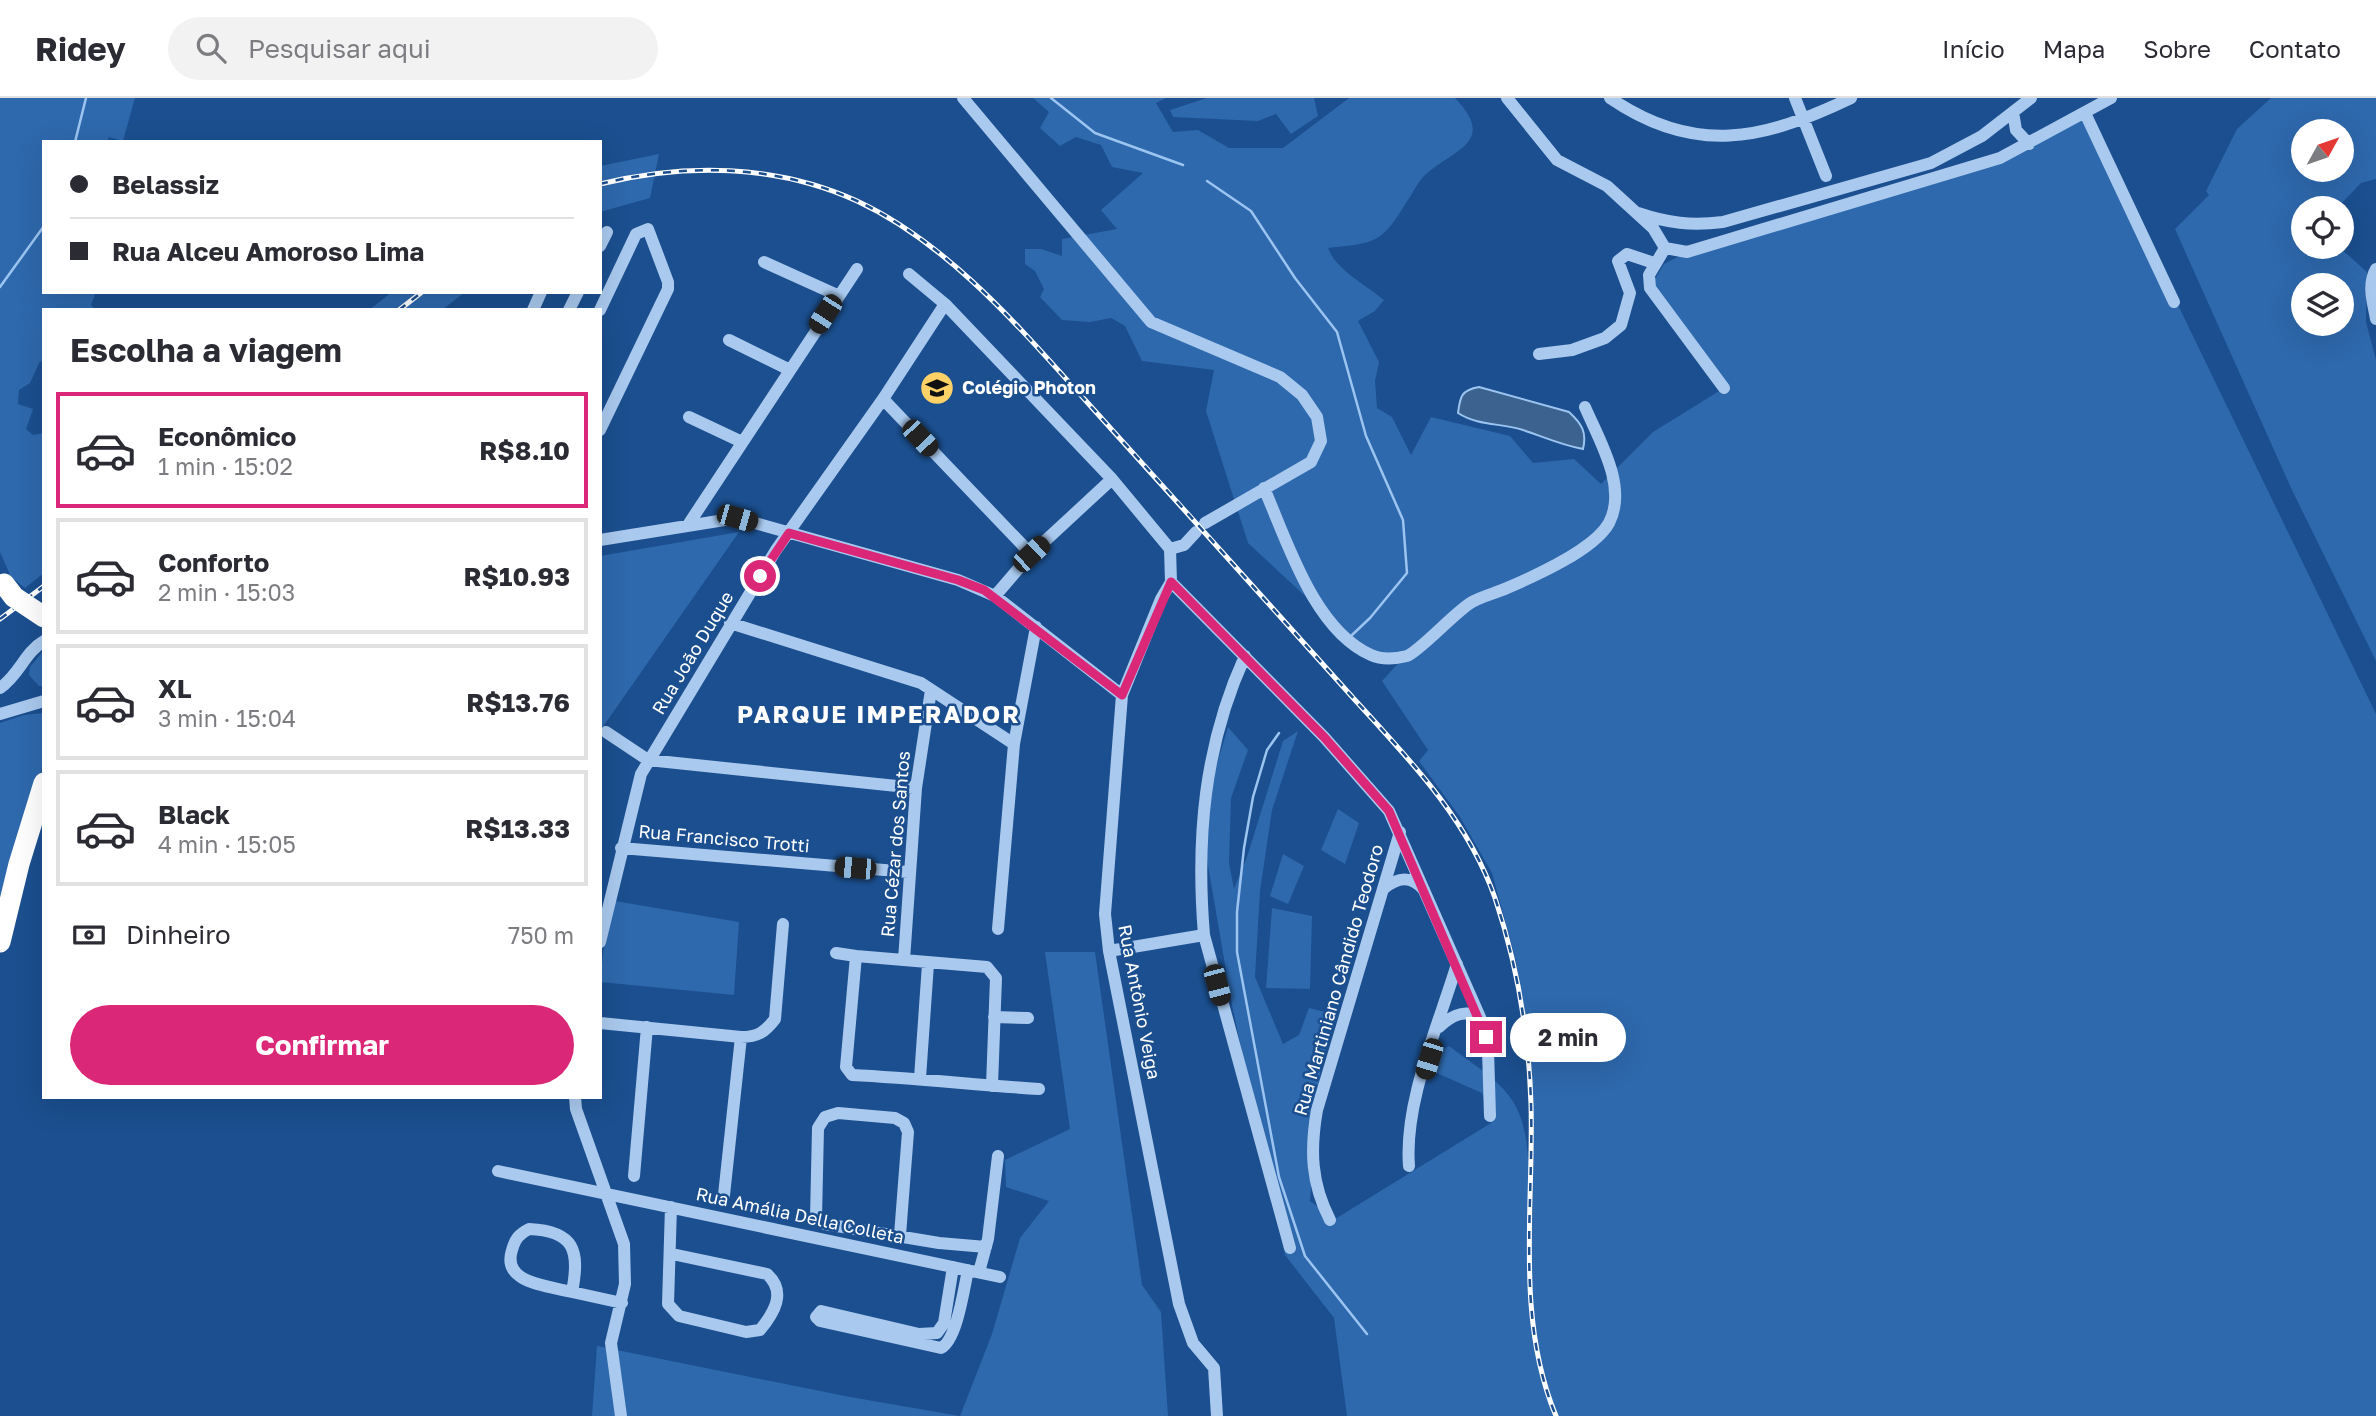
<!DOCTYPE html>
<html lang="pt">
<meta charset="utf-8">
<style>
:root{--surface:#fff;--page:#f2f2f3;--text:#2b2b33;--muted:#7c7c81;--line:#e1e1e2;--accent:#db2777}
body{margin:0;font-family:"Golos Text",sans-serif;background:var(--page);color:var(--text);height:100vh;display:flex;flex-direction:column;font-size:26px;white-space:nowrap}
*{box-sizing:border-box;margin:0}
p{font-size:23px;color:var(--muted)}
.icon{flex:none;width:38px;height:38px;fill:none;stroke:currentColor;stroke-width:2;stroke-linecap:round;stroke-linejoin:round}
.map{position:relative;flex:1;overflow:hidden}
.panel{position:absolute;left:42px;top:210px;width:560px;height:791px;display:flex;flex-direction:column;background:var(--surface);border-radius:0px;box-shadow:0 7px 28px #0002}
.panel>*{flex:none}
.hud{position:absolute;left:42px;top:42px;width:560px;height:154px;border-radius:0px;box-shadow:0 7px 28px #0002;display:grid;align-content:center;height:154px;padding:0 28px;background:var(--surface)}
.needle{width:46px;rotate:50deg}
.controls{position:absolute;left:2291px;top:21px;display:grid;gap:14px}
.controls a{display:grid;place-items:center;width:63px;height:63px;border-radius:50%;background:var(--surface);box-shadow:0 7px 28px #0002;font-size:35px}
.end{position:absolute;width:32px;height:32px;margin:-16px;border:9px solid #db2777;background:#fff;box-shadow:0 0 0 4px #fff}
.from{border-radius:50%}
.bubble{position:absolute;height:49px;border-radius:24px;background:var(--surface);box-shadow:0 7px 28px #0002;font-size:23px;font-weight:700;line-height:49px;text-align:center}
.car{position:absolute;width:21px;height:42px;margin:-21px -10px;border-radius:9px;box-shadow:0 0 5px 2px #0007;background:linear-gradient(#222 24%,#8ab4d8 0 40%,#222 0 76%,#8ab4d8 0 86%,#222 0)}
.hud b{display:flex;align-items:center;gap:24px;height:66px;font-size:26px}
.hud b+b{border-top:2px solid var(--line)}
.hud i{width:18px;height:18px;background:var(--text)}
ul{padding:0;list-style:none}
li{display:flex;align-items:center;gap:21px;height:116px;margin:0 14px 10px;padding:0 14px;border:4px solid var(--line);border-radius:0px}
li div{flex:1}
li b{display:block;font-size:26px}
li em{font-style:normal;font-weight:700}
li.selected{border-color:var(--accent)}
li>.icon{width:63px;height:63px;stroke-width:1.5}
h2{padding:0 28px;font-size:32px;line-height:84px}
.pay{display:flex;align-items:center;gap:18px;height:77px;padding:0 28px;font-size:26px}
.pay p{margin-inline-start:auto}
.cta{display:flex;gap:14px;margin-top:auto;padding:14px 28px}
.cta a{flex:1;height:80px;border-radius:42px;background:var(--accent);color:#fff;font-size:28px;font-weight:700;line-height:80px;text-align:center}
header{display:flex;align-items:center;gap:42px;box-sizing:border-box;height:98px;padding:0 35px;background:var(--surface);border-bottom:2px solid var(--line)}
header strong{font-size:33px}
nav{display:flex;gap:38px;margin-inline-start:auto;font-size:24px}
.search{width:490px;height:63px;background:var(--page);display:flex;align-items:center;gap:18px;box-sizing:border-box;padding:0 24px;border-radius:38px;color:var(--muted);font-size:26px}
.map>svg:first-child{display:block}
.green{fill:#2e69ad;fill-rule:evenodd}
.water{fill:#3c6290;stroke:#9cc4f0;stroke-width:2}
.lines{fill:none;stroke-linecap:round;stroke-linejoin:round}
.stream{stroke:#9cc4f0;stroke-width:2.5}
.minor{stroke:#a9c9ee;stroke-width:12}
.highway{stroke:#fff;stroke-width:21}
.rail-casing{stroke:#fff;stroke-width:5}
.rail{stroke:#1b4f8f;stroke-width:2.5;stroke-dasharray:8;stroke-linecap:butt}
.highway-bridge{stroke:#fff;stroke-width:21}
.route{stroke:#db2777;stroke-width:9}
.labels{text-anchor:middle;stroke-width:5;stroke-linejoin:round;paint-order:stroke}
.poi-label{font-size:18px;font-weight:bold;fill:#fff;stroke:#1b4f8f;text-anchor:start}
.street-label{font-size:18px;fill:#fff;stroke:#1b4f8f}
.district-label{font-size:24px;font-weight:bold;letter-spacing:2px;fill:#fff;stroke:#1b4f8f}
</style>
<header>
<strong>Ridey</strong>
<div class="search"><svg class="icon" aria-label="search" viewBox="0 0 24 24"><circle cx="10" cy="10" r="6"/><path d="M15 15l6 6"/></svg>Pesquisar aqui</div>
<nav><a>Início</a><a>Mapa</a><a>Sobre</a><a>Contato</a></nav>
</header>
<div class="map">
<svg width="2376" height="1318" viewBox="0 0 2376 1318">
<rect width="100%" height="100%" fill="#1b4f8f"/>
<path class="green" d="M0,0H135L123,43L109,39L107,44H44V194H96L91,207L96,212H44V265L40,263L30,285L19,292L18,306L33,311L26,331L33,337L44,335V475L25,490L11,479L0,454Z
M1033,0H1166L1156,5L1173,34L1198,32L1229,50H1283L1349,0H1455C1498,45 1453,51 1424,78C1417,85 1412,97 1406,105C1381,146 1375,145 1328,150C1336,172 1365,186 1384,202L1375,213L1358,223L1379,264L1375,283L1377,310L1392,319L1411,357L1431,319L1510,338L1533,365L1574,361L1601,386L1653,334L1724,290L1650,190L1664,166L1687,154L2000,60L2085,15L2376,616V1318H1347L1334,1220L1285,1157L1232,907L1204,744L1212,683L1228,629L1248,652L1231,700L1229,765L1234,791L1247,759L1283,643L1298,633L1272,712L1260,793L1255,879L1283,946L1299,937L1309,910L1338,917L1321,964L1310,1103L1335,1121L1491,1025L1482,995L1432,973L1437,954L1449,948C1498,985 1524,994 1528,1060C1530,1079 1528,1102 1533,1119L1531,958L1516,863L1492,775L1460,719L1419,663L1428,652L1382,583L1404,559H1385L1360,549L1248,445L1206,313L1214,272L1142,263L1125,228L1111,220L1090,224L1062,222L1040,199L1044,191L1035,173L1025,166V151H1041L1062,158V141L1117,131L1101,112L1143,75L1112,69L1101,47L1076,39L1060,48L1040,30L1049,14Z
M1207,0H1314L1318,18L1291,36L1276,16L1258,23L1173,19L1170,12Z
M2271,0H2376V81L2361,85L2337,110H2303V149H2339L2367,174L2366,224L2376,262V563L2291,390L2175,131L2209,97L2206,93L2237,31ZM2303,33H2342V72H2303ZM2303,187H2342V226H2303Z
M659,56L650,100L600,114V68Z
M392,194H465L442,212H369Z
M739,434L600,633V458Z
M44,552V588H39L29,577L30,569Z
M44,615V661L0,832V625L24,617Z
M1338,711L1359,725L1345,766L1321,752Z
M1283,756L1304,768L1288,806L1270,798Z
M609,802L739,824L734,897L600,884Z
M1272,810L1312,818L1310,891L1266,890Z
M1045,854H1095L1142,1187L1161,1214L1168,1318H592L597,1248L850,1299L960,1318L992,1236L1020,1140L1049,1103L1006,1089L1005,1062L1070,1031Z"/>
<path class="water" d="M1479,289L1569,314C1582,326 1587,334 1583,351C1561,347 1544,339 1523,332C1502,325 1478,328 1458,315C1460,299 1461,292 1479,289Z"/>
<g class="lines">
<path class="stream" d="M1051,0L1095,35L1183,67
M75,44L86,0
M1207,83L1251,113L1295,180L1337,234L1366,338L1403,422L1407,475L1370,520L1352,537
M0,189L44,128
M1279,635L1267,652L1253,699L1244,750L1237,814V854L1279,1079L1305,1158L1367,1236"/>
<path class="minor" d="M963,0L1151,224L1280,279L1302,297L1317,319L1321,343L1311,364L1205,425
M1507,0L1557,62L1607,88L1653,130L1665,150L1687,154L2000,60L2111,0
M1610,0C1695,58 1763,42 1851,0
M1795,0L1826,78
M2013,14L2016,32L2029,46
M2085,15L2174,204
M1638,115C1668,125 1691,128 1723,124L1931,65L1982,38L2031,0
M600,148L607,134
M1665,150L1649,177L1650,190L1724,290
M764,164L837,197
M2376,171C2367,187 2373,204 2376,221
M909,176L945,206L1112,381L1170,451
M533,212L541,194
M569,212L578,194
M600,212L636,136L648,131L668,184V191L600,332
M729,242L790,272
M1539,256L1572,252L1605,240L1621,227L1630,195L1618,163L1627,156L1654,165
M883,301L1031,456
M689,319L742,344
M1264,390C1287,443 1314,532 1371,557C1382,562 1395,561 1407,558C1420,553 1456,513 1472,504C1483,498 1496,495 1507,490C1535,478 1594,452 1609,425C1628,389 1599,342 1585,309
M688,427L857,171
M600,442L737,420L958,482L995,498L1122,597
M1170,451L1171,484L1161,501L1122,597L1105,816L1109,853L1179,1206L1193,1245L1214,1270L1217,1318
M1170,451L1184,447L1196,434
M1171,484L1324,639L1389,713L1483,926L1488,952L1490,1018
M995,498L1031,456L1112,381
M730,525L921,585L1014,646
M1245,558C1204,648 1196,740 1204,837L1290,1150
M0,590C19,577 25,554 44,543
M0,616L44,603
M606,634L648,662L916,690
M621,750L908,774
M1383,791C1398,779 1411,777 1424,792
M998,831L1014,646L1036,529
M600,844L641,676L776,452L883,301L945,206
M1109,853L1204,837
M836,855L856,858
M904,862L916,690L931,592
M994,919L1028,920
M600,925L741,939C758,939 765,934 775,921L783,826
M1439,929C1451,918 1465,910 1480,920
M920,980L928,866
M992,988L996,880L987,869L856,858L846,969L852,977C915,980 976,987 1039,991
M575,999L576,1011L624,1146L625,1186L611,1245L621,1318
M1409,1068C1404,1004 1438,929 1457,866
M498,1073L1000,1179
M634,1078L647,929
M724,1097L741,939
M671,1109L668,1206L679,1218L746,1234L760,1232C774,1215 787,1194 767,1176L672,1156
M1330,1122C1311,1085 1310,1052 1317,1012L1400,734
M529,1131C575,1133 580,1153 572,1194C550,1188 501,1186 512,1152C515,1141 519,1136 529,1131Z
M900,1137L908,1034L904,1025L895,1020L838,1015L825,1019L818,1030L816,1120L825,1126L939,1145L986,1149
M953,1169L944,1225L937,1235L919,1236L821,1213L816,1219L820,1223L941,1250C957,1242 964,1190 968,1172
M979,1174L988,1141L998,1058
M572,1194L622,1205"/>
<path class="highway" d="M0,844L19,766L44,685"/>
<g class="rail-casing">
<path id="rail" d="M600,86C685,65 776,66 857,103C949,146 1019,229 1086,303C1135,357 1184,411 1232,465C1273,511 1314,556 1355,602C1410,662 1468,722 1495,800C1517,866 1529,937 1531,1006C1534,1110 1515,1220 1556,1318
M399,212L422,194
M0,521L44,488"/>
</g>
<use href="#rail" class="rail"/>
<path class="highway-bridge" d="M4,486L14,499L44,519"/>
</g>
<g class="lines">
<path class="route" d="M760,478L789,435L958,482L984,492L1122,597L1171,484L1324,639L1389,713L1486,939"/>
</g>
<defs>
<g id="school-disc" transform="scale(1.75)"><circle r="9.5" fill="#ffd166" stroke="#1b4f8f"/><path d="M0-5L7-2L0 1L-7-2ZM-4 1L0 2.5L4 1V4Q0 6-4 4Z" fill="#111"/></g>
</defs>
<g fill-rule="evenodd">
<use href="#school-disc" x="937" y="290"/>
</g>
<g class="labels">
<g class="poi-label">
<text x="962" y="296">Colégio Photon</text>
</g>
<g class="street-label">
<text transform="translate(693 555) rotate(-59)" y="6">Rua João Duque</text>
<text transform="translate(724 741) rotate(5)" y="6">Rua Francisco Trotti</text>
<text transform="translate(896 746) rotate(-85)" y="6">Rua Cézar dos Santos</text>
<text transform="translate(1339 882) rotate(-74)" y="6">Rua Martiniano Cândido Teodoro</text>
<text transform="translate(1139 904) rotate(79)" y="6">Rua Antônio Veiga</text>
<text transform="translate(800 1118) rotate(12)" y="6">Rua Amália Della Colleta</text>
</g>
<g class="district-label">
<text x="879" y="625">PARQUE IMPERADOR</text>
</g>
</g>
</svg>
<div class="controls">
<a><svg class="needle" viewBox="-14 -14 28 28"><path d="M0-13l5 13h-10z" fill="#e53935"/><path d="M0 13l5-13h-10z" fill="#7c7c81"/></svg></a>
<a><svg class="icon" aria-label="locate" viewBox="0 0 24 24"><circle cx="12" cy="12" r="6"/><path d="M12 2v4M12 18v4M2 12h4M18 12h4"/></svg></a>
<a><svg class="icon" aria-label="layers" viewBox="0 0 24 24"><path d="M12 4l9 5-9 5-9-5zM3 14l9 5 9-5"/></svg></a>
</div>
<i class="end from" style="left:760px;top:478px"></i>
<i class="end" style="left:1486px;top:939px"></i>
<div class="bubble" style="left:1510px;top:915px;width:116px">2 min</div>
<i class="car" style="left:825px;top:216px;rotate:213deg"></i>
<i class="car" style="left:920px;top:340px;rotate:137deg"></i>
<i class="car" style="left:737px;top:420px;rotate:106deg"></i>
<i class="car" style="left:1031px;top:456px;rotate:47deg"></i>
<i class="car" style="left:855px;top:770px;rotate:275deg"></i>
<i class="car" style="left:1217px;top:887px;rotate:165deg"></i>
<i class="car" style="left:1429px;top:961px;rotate:197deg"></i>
<div class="hud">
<b><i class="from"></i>Belassiz</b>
<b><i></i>Rua Alceu Amoroso Lima</b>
</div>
<section class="panel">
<h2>Escolha a viagem</h2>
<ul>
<li class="selected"><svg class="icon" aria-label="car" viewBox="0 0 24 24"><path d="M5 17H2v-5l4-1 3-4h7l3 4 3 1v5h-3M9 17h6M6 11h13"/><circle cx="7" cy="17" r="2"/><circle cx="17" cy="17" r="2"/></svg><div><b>Econômico</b><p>1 min · 15:02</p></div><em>R$8.10</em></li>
<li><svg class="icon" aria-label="car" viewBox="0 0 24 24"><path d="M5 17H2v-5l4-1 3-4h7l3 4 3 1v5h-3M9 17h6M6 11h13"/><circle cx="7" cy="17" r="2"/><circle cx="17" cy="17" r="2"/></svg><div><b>Conforto</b><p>2 min · 15:03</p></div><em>R$10.93</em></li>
<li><svg class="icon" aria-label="car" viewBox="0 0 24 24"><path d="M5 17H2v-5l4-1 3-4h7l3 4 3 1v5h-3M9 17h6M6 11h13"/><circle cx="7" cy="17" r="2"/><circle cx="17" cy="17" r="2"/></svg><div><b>XL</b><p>3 min · 15:04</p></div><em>R$13.76</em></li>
<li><svg class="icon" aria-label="car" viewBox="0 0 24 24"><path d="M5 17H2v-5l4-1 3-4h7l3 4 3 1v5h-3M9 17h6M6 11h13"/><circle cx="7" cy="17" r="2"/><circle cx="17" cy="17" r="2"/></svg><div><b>Black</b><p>4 min · 15:05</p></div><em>R$13.33</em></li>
</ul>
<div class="pay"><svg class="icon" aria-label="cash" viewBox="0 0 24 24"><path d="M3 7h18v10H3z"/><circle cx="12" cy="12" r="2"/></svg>Dinheiro<p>750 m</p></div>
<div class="cta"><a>Confirmar</a></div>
</section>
</div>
